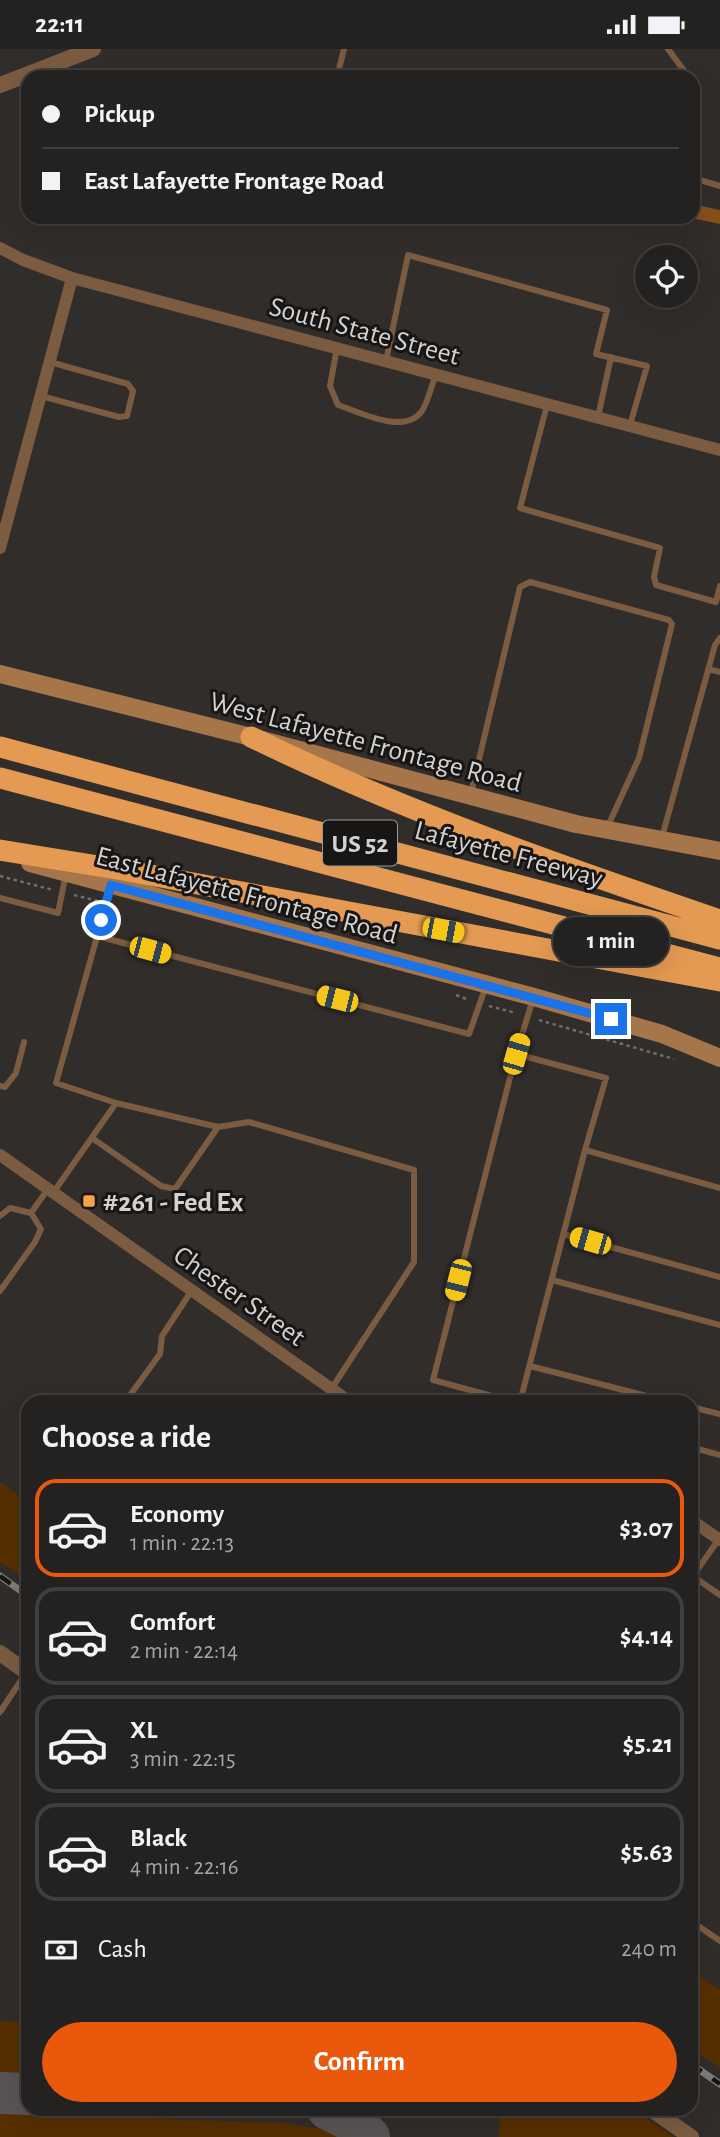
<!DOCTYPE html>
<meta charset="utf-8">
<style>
:root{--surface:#242220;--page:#302f2d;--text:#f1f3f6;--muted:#a3a4a5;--line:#413f3e;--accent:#ea580c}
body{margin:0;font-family:"Alegreya Sans",sans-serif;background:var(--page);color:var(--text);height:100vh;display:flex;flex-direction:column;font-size:26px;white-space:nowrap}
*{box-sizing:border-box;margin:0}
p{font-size:23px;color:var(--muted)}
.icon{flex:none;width:38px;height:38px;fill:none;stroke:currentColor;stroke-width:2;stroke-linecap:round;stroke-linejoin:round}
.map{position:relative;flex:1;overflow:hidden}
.panel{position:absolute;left:21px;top:1346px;width:677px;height:721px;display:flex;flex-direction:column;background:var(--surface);border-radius:21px;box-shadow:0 7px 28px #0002,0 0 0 2px var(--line)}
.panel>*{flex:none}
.top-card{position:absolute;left:21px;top:21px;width:679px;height:154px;border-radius:21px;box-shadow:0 7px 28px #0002,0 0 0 2px var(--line);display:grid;align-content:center;height:154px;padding:0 21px;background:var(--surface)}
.tools{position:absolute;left:635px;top:196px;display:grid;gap:14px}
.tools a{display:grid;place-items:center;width:63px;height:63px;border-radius:50%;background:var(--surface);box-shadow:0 7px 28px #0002,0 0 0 2px var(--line);font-size:35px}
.end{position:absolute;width:32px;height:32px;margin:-16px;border:9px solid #1a73e8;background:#fff;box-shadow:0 0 0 4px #fff}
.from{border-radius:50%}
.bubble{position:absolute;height:49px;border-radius:24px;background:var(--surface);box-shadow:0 7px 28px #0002,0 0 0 2px var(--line);font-size:23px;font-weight:600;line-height:49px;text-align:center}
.car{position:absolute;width:21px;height:42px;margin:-21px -10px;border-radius:9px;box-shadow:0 0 5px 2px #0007;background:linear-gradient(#f5c518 24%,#345 0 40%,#f5c518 0 76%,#345 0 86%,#f5c518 0)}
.top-card b{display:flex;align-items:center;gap:24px;height:66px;font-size:26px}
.top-card b+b{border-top:2px solid var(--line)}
.top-card i{width:18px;height:18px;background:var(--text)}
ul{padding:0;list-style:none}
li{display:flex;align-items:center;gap:21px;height:98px;margin:0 14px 10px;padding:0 7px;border:4px solid var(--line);border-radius:21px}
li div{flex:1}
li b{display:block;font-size:26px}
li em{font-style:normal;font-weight:600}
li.active{border-color:var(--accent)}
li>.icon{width:63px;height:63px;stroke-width:1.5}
h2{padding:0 21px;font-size:32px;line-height:84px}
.pay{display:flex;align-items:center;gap:18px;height:77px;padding:0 21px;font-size:26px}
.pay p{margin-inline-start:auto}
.button{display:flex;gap:14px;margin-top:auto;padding:14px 21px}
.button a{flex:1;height:80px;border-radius:42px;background:var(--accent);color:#fff;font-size:28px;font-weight:600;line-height:80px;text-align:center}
.status{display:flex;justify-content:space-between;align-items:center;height:49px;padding:0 35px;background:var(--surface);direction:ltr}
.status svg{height:19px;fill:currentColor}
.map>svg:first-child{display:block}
.green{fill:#572f00}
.forest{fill:#875117}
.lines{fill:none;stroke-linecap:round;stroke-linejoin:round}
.taxiway{stroke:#585554;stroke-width:42}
.path{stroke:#706e6c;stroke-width:2.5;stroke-dasharray:3.5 3.5;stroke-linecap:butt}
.service{stroke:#7b5c41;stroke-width:6}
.minor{stroke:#7b5c41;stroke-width:12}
.tertiary{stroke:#7b5c41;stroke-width:16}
.secondary{stroke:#a67549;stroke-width:18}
.motorway{stroke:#e49a52;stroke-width:21}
.rail-casing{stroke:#807d7c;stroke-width:7}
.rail{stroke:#171615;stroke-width:4.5;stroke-dasharray:13;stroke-linecap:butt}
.route{stroke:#1a73e8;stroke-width:9}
.poi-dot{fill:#f8a14a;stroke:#171615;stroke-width:2.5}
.labels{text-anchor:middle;stroke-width:6;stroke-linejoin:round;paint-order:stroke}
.shield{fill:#171615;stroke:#9b9a99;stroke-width:2}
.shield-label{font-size:26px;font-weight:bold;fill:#d4d2d1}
.street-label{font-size:28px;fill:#d4d2d1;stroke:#171615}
.poi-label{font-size:28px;font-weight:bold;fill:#d4d2d1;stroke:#171615;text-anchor:start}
</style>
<div class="status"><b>22:11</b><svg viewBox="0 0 49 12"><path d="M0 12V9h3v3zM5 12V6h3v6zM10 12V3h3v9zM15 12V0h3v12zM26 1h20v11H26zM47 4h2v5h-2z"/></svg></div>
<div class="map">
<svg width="720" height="2088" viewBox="0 0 720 2088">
<rect width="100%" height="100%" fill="#302d2b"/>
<path class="green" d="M0,1433L28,1453V1532L0,1513Z
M691,1921L720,1941V2019L691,1999Z
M0,1972L28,1973V2027L0,2026Z
M500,2060H633L673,2088H499Z
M0,2064L283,2074L322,2080L338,2088H0Z"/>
<path class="forest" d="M693,155L720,161V175L687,168H693Z"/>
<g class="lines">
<path class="taxiway" d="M0,2044L28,2045
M328,2060L354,2073L369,2088"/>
<path class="path" d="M0,827L53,841
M74,846L98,852
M456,946L469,951
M489,957L516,964
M539,971L674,1010"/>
<path class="service" d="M668,0L685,23L684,28
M337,28L344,0
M693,129L720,137
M337,299L330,337L338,356C360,363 404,387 422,362C428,353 431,337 436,326
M386,312L408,206L607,261L596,305L647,317L630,376
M41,347L119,368L127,367L133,342L128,335L50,313
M547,356L520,459L660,499L654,528L656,536L716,553L720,537
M598,368L611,308
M708,620L720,623
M471,744L520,538L530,533L669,571L672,575L639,709L607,779
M662,788L715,596L720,589
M0,849L58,864L66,825
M97,887L469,985L486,937
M516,1005L533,950
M0,1037L5,1038L16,1024L24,993
M116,1054L218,1078L249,1073L414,1121V1213L332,1339
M92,1089L161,1137L175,1140L218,1078
M53,1144L116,1054L56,1034L111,838
M31,1164L48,1140
M0,1167L10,1159L31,1164L41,1180L35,1193L0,1242
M563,1185L720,1228
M552,1231L720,1276
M530,1317L670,1353
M125,1353L160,1305L162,1287L192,1241
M514,1353L433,1331L516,1005L606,1029L585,1101L720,1139
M520,1353L585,1101
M691,1358L720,1365
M691,1398L720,1406
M691,1526L720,1546
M693,1527L719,1490
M0,1663L26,1624
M691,1872L720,1892"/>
<path class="minor" d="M0,199L23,211L72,229L720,401
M0,499L72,229
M0,1106L350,1353
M691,1471L720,1491"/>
<path class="tertiary" d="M0,36L93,0
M0,1604L28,1624
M651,2060L691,2088"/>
<path class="secondary" d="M0,625L251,688L576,775L720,802
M30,814L534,948L662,985L720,1009"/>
<path class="motorway" d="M251,688C403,762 561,817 720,871
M0,698L720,890
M0,729L720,919
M0,801L123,821L720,932"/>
<g class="rail-casing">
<path id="rail" d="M680,168L686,170
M0,1527L28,1547
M691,2015L720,2035"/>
</g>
<use href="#rail" class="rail"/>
</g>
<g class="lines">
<path class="route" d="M101,871L111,836L611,970"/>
</g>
<rect class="poi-dot" x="82" y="1145" width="14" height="14" rx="3.5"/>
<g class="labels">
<rect class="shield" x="323" y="771.5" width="74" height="45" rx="5"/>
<g class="shield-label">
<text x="360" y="803">US 52</text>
</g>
<g class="street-label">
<text transform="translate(365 281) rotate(15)" y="10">South State Street</text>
<text transform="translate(366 692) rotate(15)" y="10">West Lafayette Frontage Road</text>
<text transform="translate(509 804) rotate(15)" y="10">Lafayette Freeway</text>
<text transform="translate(247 845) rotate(15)" y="10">East Lafayette Frontage Road</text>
<text transform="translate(240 1246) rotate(35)" y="10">Chester Street</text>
</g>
<g class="poi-label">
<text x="103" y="1162">#261 - Fed Ex</text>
</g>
</g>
</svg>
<div class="tools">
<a><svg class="icon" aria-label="locate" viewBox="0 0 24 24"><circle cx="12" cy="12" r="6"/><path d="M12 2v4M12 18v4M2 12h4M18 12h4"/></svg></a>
</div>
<i class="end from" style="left:101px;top:871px"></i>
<i class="end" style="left:611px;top:970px"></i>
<div class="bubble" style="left:553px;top:868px;width:116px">1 min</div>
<i class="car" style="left:443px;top:881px;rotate:101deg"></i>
<i class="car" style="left:150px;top:901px;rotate:105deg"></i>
<i class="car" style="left:337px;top:950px;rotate:284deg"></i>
<i class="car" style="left:516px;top:1005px;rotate:16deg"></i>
<i class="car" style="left:590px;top:1192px;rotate:286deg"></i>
<i class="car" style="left:458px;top:1231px;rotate:194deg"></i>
<div class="top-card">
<b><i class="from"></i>Pickup</b>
<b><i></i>East Lafayette Frontage Road</b>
</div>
<section class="panel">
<h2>Choose a ride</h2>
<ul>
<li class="active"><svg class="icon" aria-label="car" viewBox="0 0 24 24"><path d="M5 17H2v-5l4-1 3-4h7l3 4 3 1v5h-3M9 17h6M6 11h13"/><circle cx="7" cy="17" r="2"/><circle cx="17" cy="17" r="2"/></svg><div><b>Economy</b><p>1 min · 22:13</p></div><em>$3.07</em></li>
<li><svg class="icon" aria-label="car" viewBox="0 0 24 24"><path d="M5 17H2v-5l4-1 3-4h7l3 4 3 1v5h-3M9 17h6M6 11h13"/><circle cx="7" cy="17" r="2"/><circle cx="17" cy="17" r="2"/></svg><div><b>Comfort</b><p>2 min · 22:14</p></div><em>$4.14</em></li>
<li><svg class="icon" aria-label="car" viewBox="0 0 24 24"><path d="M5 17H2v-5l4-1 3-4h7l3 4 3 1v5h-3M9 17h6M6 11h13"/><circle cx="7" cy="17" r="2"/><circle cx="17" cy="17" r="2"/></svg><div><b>XL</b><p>3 min · 22:15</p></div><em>$5.21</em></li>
<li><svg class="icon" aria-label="car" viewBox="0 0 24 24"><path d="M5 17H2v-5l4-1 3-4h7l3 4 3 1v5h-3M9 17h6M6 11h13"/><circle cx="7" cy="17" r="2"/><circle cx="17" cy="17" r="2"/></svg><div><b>Black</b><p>4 min · 22:16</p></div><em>$5.63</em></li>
</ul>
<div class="pay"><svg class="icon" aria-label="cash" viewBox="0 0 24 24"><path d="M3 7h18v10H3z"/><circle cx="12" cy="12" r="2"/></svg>Cash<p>240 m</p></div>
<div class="button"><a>Confirm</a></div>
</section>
</div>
